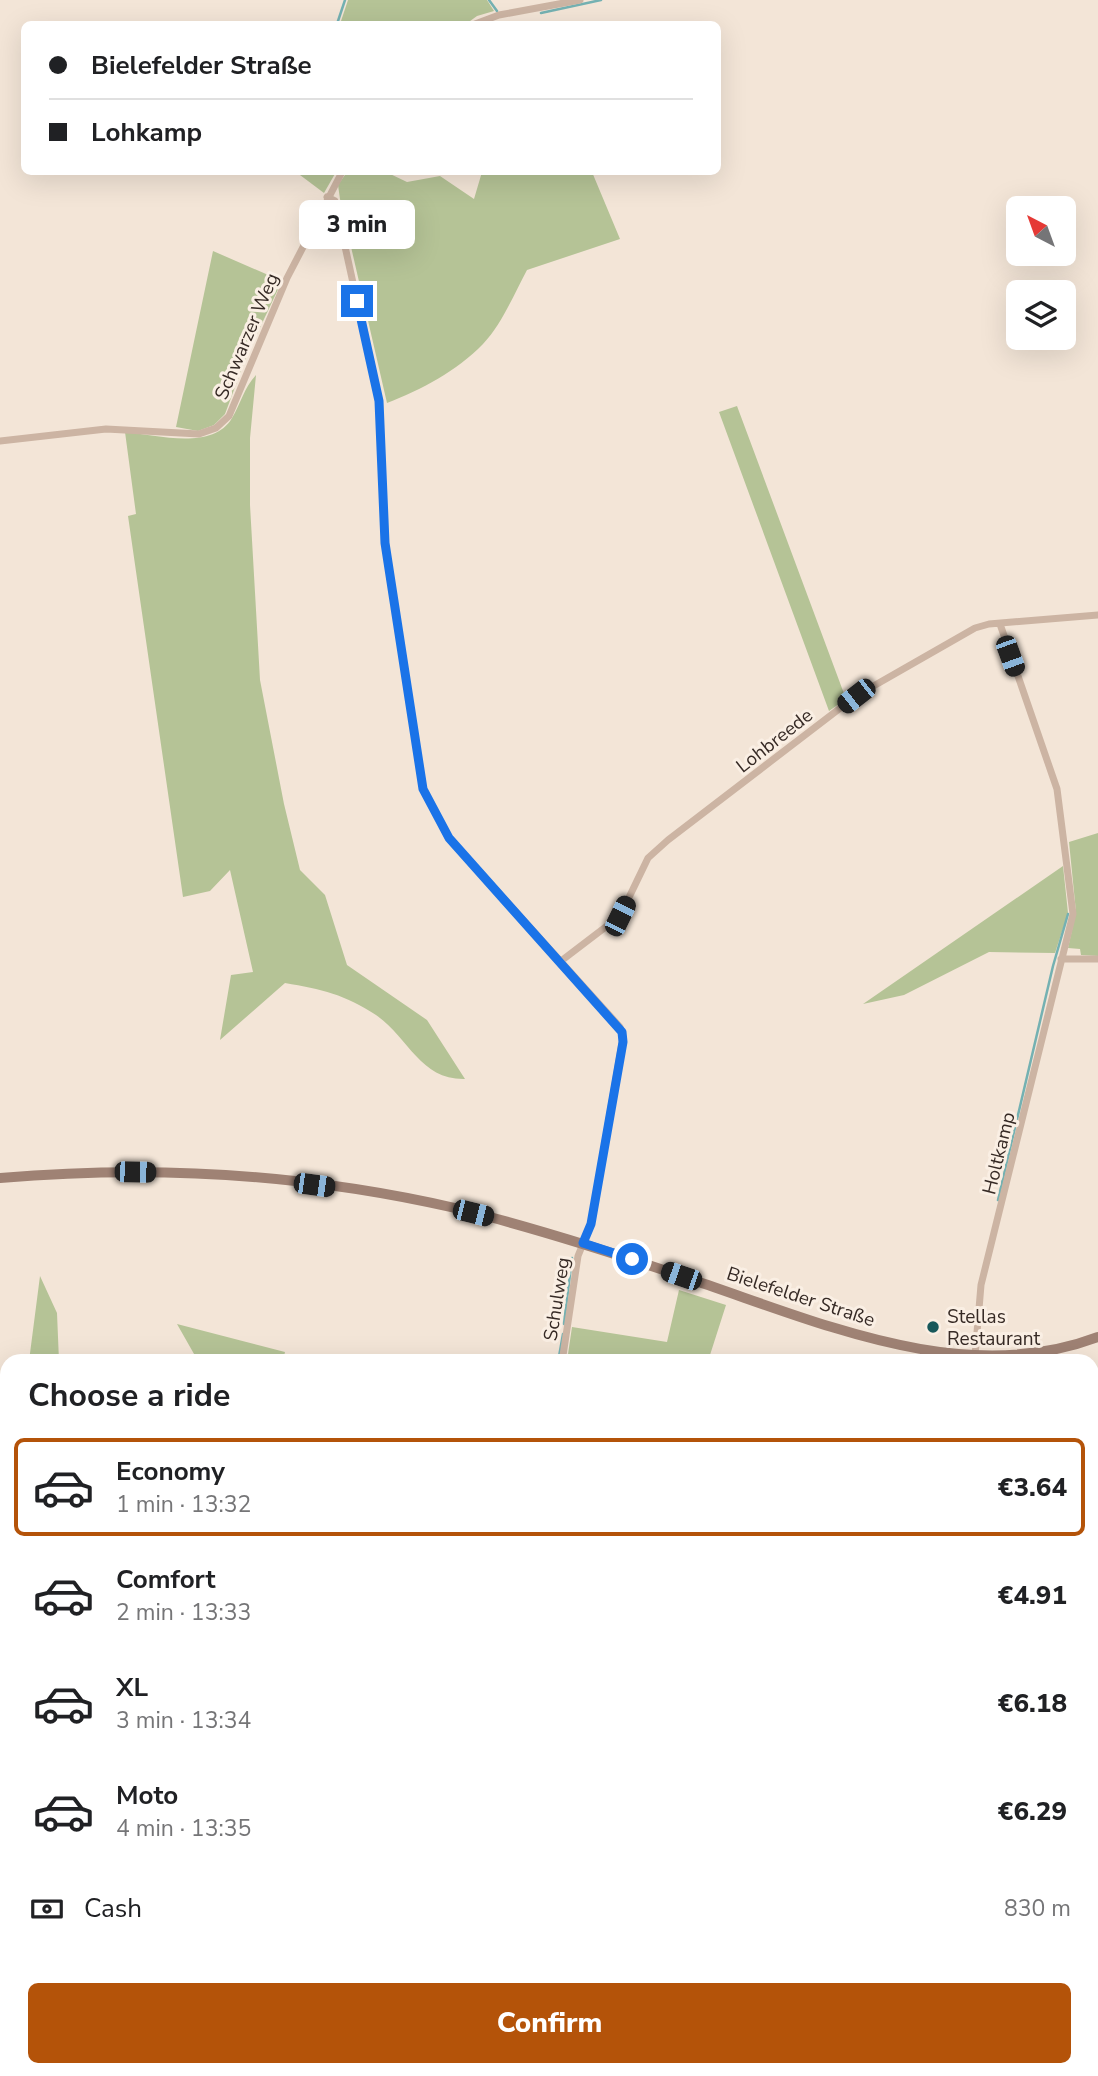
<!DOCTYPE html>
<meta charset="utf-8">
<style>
:root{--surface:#fff;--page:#f2f2f2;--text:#202124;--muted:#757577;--line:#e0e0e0;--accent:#b45309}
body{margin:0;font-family:"Nunito Sans",sans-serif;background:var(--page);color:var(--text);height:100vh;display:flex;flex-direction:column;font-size:26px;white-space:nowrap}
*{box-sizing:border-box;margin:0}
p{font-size:23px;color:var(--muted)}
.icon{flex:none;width:38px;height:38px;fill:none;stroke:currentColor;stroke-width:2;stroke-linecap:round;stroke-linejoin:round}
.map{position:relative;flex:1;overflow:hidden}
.drawer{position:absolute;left:0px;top:1354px;width:1099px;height:723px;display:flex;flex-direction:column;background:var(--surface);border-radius:21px 21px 0 0;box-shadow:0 7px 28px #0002}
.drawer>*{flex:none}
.hud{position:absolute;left:21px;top:21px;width:700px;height:154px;border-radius:10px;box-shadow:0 7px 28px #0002;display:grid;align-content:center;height:154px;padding:0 28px;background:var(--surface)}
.needle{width:46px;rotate:319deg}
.buttons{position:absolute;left:1006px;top:196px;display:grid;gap:14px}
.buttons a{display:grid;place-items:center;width:70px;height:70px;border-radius:10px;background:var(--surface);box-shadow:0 7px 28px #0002;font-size:35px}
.end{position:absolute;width:32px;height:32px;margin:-16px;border:9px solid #1a73e8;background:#fff;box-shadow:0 0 0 4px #fff}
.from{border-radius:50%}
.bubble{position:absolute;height:49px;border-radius:10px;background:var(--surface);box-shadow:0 7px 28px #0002;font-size:23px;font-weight:800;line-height:49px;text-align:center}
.car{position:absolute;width:21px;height:42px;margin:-21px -10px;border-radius:9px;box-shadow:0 0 5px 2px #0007;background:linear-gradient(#222 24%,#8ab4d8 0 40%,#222 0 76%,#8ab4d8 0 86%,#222 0)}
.hud b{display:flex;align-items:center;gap:24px;height:66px;font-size:26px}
.hud b+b{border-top:2px solid var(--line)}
.hud i{width:18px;height:18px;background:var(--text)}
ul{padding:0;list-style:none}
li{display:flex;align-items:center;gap:21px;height:98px;margin:0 14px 10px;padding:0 14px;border:4px solid transparent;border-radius:10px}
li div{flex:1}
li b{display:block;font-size:26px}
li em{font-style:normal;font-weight:800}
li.current{border-color:var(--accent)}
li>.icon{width:63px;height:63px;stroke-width:1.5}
h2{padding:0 28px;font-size:32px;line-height:84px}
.pay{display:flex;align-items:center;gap:18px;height:77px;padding:0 28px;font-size:26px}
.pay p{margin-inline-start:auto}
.primary-button{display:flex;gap:14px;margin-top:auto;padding:14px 28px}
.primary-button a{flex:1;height:80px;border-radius:10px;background:var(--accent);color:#fff;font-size:28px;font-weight:800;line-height:80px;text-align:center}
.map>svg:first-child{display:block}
.green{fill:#b5c396}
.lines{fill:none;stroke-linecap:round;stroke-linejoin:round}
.stream{stroke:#74b1b2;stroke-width:2.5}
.street{stroke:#ccb4a3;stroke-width:7}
.secondary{stroke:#9f8274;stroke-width:10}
.route{stroke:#1a73e8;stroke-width:9}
.poi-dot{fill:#18585a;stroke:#faefe4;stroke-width:2.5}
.labels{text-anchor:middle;stroke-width:6;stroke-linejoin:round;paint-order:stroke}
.street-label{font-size:19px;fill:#362a25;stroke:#faefe4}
.poi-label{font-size:19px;fill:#362a25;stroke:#faefe4;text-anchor:start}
</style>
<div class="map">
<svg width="1098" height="2076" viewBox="0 0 1098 2076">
<rect width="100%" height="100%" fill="#f3e5d7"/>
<path class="green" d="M348,0H487L494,11L477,16L466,24H340Z
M296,172H336L324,193Z
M347,172H386L407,182L440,176L474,199L482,172H592L620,239L527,270C514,294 502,324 483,344C457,371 421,390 387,403L340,199L338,185Z
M213,251L282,281L247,355L225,414L214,425L198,431L176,427Z
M256,375L250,438V505L260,680L284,804L300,870L325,895L347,965L427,1020L465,1079C420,1080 409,1038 376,1015C346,995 321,989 285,983L220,1040L231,975L253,972L230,870L210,891L183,897L128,516L136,514L125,432C157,435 213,451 232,418C241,403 244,388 256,375Z
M737,406L846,699L829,711L719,412Z
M1098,833V956L1081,955L1080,949L1068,948L1076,912L1069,842Z
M1063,866L1068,913L1055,953L989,952L904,995L863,1004Z
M40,1276L57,1313L59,1361H29Z
M679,1290L726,1305L710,1355L733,1361H567L572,1327L667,1342Z
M177,1324L285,1352L283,1361H198Z
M1098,1433V1610L1092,1611V1434Z
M0,1506L7,1507V1620H0Z
M1092,1799L1098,1802V2076H264L265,2070H1092Z"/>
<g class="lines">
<path class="stream" d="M489,0L497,11
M541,13L601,0
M337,24L345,0
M998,1200L1053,966L1068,914
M564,1324L572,1258
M558,1362L563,1334"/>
<path class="street" d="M475,24L499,15L580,0
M327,197L335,201L379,401L385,543L423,789L449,838L620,1027L623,1037L591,1224L578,1256L562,1362
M0,441L106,429L199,434L216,428L229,416L287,278L342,172
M1061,959H1098
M561,961L620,916L648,858L668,840L856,696L975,628L989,624L1098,615
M975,1356L981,1285L1073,914L1057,789L1000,624
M0,1784L7,1785
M261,2076L263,2070"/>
<path class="secondary" d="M0,1178C151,1165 307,1174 455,1208C536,1228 614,1253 693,1280C819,1322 964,1388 1098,1337"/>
</g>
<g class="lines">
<path class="route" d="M357,301L379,401L385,543L423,789L449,838L622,1032L623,1042L591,1224L583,1243L632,1259"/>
</g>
<circle class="poi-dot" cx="933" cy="1327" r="7"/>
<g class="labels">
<g class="street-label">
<text transform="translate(246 336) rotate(-67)" y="7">Schwarzer Weg</text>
<text transform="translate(774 740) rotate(-38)" y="7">Lohbreede</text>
<text transform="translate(998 1153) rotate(-76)" y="7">Holtkamp</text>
<text transform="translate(801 1296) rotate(18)" y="7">Bielefelder Straße</text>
<text transform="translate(556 1299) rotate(-81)" y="7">Schulweg</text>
</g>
<g class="poi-label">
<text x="947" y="1323">Stellas<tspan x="947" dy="22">Restaurant</tspan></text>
</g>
</g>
</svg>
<div class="buttons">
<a><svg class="needle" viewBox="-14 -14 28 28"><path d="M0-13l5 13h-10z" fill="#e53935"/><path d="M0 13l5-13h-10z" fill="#757577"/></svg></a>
<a><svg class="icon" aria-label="layers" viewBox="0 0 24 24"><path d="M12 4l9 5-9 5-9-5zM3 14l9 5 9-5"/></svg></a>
</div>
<i class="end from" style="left:632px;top:1259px"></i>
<i class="end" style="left:357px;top:301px"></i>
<div class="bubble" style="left:299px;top:200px;width:116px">3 min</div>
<i class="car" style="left:1010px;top:656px;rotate:160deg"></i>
<i class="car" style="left:856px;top:696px;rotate:232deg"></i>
<i class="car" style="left:620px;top:916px;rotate:26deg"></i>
<i class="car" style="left:135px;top:1172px;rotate:91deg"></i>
<i class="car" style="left:314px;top:1185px;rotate:98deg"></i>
<i class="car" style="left:473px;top:1213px;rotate:104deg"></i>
<i class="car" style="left:681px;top:1276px;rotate:289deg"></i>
<div class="hud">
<b><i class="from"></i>Bielefelder Straße</b>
<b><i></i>Lohkamp</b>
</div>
<section class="drawer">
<h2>Choose a ride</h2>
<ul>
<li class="current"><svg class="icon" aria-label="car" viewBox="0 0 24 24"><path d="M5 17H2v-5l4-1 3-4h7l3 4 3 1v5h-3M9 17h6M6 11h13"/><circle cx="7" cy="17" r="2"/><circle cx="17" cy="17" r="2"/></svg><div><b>Economy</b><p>1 min · 13:32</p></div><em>€3.64</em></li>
<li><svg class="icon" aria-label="car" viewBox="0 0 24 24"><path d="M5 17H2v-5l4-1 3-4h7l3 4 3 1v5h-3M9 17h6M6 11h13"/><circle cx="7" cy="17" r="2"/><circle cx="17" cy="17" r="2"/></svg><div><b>Comfort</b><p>2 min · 13:33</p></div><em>€4.91</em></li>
<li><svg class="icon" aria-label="car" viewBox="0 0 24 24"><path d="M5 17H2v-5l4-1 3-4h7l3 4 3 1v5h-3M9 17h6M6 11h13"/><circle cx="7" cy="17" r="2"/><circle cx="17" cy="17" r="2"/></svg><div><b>XL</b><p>3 min · 13:34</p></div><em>€6.18</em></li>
<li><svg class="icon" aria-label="car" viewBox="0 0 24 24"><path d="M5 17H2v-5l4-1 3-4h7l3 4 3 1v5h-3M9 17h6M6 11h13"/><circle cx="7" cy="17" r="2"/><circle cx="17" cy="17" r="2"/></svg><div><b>Moto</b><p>4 min · 13:35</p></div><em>€6.29</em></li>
</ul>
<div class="pay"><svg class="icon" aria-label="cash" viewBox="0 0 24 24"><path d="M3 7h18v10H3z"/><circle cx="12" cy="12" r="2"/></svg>Cash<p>830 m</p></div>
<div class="primary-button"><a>Confirm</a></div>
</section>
</div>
